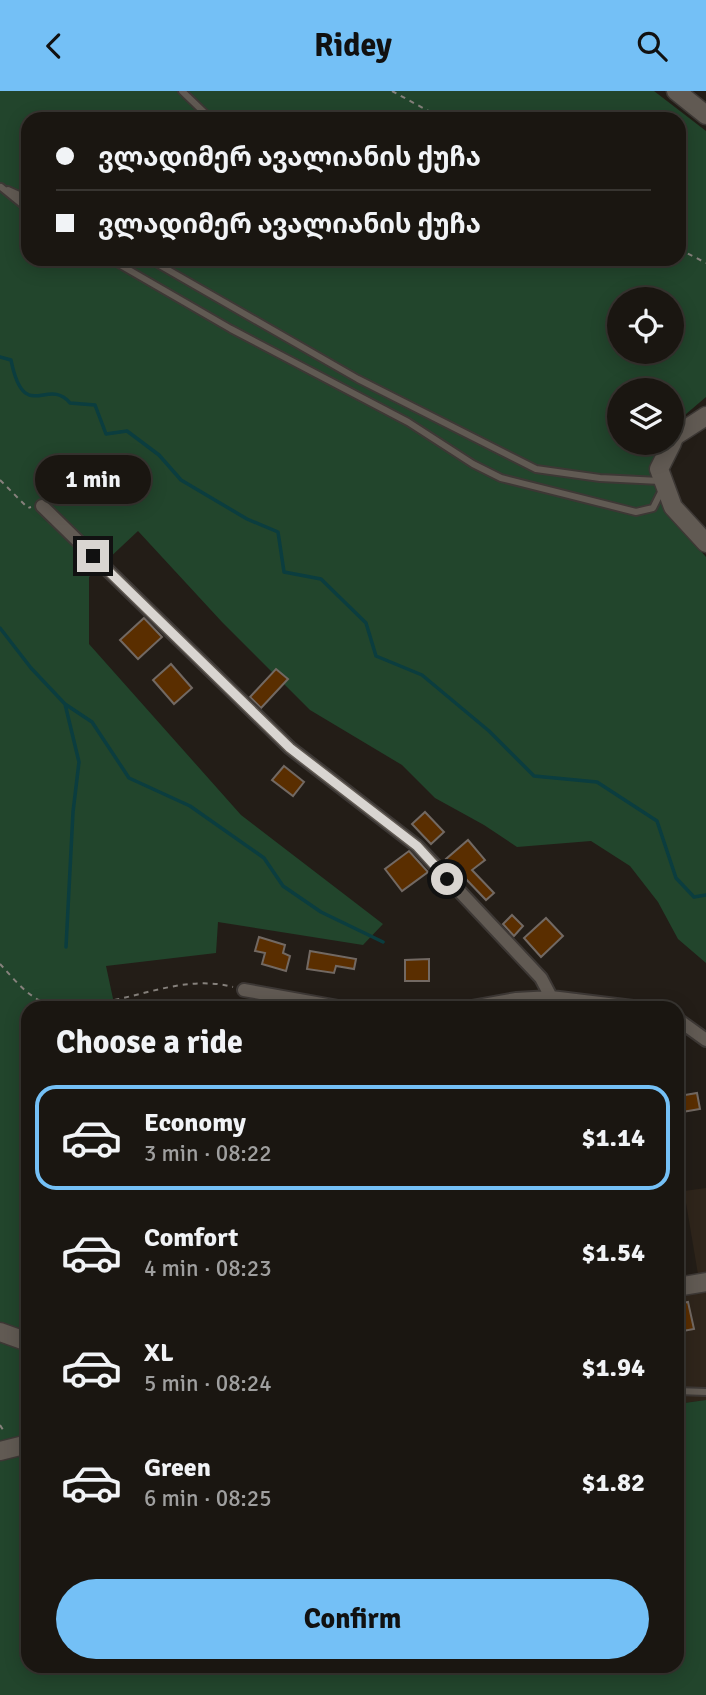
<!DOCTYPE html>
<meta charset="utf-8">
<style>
:root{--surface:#1a1611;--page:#231f1a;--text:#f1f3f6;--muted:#9f9f9f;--line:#383531;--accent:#74c0f6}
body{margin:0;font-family:Signika,"Noto Sans Georgian",sans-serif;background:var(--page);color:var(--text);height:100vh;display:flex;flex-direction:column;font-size:26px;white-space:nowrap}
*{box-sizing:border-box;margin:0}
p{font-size:23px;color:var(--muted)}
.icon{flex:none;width:38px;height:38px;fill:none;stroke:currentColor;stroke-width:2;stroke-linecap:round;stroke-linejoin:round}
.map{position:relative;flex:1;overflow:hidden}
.details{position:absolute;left:21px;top:910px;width:663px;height:672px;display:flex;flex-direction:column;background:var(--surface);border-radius:21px;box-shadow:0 4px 18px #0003,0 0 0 2px var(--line)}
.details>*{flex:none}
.guide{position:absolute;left:21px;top:21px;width:665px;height:154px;border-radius:21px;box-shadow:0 4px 18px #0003,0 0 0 2px var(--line);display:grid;align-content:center;height:154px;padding:0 35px;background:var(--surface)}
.controls{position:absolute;left:607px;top:196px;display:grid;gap:14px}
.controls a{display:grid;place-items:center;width:77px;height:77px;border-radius:50%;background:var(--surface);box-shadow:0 4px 18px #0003,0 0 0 2px var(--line);font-size:35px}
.end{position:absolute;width:32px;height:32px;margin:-16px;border:9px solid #d9d5d1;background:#111;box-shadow:0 0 0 4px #111}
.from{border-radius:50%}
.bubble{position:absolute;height:49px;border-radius:24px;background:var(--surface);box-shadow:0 4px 18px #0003,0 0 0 2px var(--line);font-size:23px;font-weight:800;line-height:49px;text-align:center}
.guide b{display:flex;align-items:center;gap:24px;height:66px;font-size:26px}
.guide b+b{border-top:2px solid var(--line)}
.guide i{width:18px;height:18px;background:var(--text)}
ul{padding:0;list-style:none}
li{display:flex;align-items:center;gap:21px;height:105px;margin:0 14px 10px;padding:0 21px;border:4px solid transparent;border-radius:21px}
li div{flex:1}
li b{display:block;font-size:26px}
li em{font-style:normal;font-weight:800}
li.active{border-color:var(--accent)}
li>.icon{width:63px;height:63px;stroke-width:1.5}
h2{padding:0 35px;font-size:32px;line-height:84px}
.cta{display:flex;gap:14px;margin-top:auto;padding:14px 35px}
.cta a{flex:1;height:80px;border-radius:42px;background:var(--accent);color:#111;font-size:28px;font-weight:800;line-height:80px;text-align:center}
header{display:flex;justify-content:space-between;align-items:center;height:91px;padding:0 35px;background:var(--accent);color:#111;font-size:32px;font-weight:800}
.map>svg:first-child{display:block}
.built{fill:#2f251b}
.green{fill:#22452c;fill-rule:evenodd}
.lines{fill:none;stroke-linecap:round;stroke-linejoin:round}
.stream{stroke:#0b3d3f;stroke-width:3.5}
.building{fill:#5a2e00;stroke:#726963;stroke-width:2}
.lane-casing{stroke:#3d3835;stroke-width:10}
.street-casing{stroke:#3d3835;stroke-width:16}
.secondary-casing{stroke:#3d3835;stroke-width:21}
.path{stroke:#86817c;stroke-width:2;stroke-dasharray:5 5;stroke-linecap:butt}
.lane{stroke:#615a53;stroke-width:6}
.street{stroke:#615a53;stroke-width:12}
.secondary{stroke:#615a53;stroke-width:18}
.route{stroke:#d9d5d1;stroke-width:9}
</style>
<header><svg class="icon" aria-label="back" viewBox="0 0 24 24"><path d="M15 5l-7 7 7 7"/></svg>Ridey<svg class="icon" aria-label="search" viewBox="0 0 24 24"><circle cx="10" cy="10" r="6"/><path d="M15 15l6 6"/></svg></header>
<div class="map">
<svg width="706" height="1604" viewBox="0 0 706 1604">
<rect width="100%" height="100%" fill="#231d17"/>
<path class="built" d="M706,1097V1309L677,1313V1206L701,1201L684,1100Z"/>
<path class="green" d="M0,0H654L706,40V306L672,335V299H620V352H662L651,378L666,419L706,466V872L678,848L658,811L630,775L591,750L517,756L484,734L435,707L402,674L310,619L222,531L138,440L89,486V553L241,724L383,833L363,854L218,831L216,862L106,875L115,917H28V1575H677V1313L706,1309V1604H0ZM28,28H679V168H28ZM620,208H672V261H620Z"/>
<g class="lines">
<path class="stream" d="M0,266L11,269C24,334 48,285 70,312L95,314L106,343L127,340L159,364L181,389L247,428L278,441L284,481L321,488L366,532L376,565L422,584L489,640L534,685L597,691L657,730L676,787L694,806L706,804
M0,537L31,577L65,613L79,671L73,721L66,856
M65,613L92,631L129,687L190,715L264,767L283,795L321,821L383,851"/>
</g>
<path class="building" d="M144,527L162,546L138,568L120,549Z
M171,573L192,597L174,613L153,589Z
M276,578L288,588L261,617L250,606Z
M284,675L304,691L293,705L272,689Z
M425,721L444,741L431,753L412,733Z
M468,749L485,769L472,779L494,802L486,809L464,786L462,788L446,768Z
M409,760L428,781L402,800L385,778Z
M512,824L523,835L514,845L503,833Z
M546,827L563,845L541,866L524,847Z
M259,846L285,854L283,862L290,865L286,880L262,873L265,862L255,860Z
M310,860L356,868L354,878L336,875L334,882L307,878Z
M429,868V890H405V869Z
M697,1002L700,1018L682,1021L679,1005Z
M688,1211L694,1238L677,1241V1213Z"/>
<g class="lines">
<g class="lane-casing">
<path id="lane" d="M182,0L211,28
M1,96L28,118
M8,99L28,108
M110,168L231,238L408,331L473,373L501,387L636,421L653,417L662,399
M149,168L358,288L536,378L600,387L660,390
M528,917L531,907
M677,1300L706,1301"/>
</g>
<g class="street-casing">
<path id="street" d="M42,415L290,657L417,755L541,887L551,906
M244,899L344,917
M466,917L516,908L551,906L641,917
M677,928L706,949"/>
</g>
<g class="secondary-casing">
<path id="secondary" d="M676,0L706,24
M672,351L675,345L706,325
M672,352L659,378L673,416L706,452
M677,1196L706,1191
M0,1241L28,1251
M0,1360L28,1353"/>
</g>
<path class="path" d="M392,0L443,28
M679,158L706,172
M0,389L28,417L31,416
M0,873C13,887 27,905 45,912C51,914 60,913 67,914C122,917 177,881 233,896
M0,1334L5,1342"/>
<use href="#lane" class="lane"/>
<use href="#street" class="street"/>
<use href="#secondary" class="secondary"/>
</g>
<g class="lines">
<path class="route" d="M93,465L290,657L417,755L447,788"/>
</g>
</svg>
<div class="controls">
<a><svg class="icon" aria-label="locate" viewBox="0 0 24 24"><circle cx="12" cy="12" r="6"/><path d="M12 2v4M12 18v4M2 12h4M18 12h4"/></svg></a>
<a><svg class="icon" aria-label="layers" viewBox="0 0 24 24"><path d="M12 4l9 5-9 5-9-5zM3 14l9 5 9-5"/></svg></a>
</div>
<i class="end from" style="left:447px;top:788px"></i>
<i class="end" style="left:93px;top:465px"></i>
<div class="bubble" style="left:35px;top:364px;width:116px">1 min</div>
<div class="guide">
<b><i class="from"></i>ვლადიმერ ავალიანის ქუჩა</b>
<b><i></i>ვლადიმერ ავალიანის ქუჩა</b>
</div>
<section class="details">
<h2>Choose a ride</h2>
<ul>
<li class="active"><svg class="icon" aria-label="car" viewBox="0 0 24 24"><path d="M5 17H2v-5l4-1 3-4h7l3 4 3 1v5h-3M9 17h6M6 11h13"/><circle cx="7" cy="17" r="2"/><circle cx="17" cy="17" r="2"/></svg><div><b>Economy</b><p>3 min · 08:22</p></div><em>$1.14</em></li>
<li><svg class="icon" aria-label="car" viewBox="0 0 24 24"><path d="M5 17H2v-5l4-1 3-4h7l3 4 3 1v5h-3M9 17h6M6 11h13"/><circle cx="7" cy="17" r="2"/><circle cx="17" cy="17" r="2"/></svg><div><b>Comfort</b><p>4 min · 08:23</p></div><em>$1.54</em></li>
<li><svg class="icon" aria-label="car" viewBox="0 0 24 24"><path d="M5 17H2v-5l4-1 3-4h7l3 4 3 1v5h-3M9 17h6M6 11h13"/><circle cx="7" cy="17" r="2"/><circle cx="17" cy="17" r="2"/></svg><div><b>XL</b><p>5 min · 08:24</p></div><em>$1.94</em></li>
<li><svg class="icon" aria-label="car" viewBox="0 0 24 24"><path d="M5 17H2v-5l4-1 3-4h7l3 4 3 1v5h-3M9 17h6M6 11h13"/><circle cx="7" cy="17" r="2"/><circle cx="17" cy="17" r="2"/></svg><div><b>Green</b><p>6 min · 08:25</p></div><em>$1.82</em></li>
</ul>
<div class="cta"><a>Confirm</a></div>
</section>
</div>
